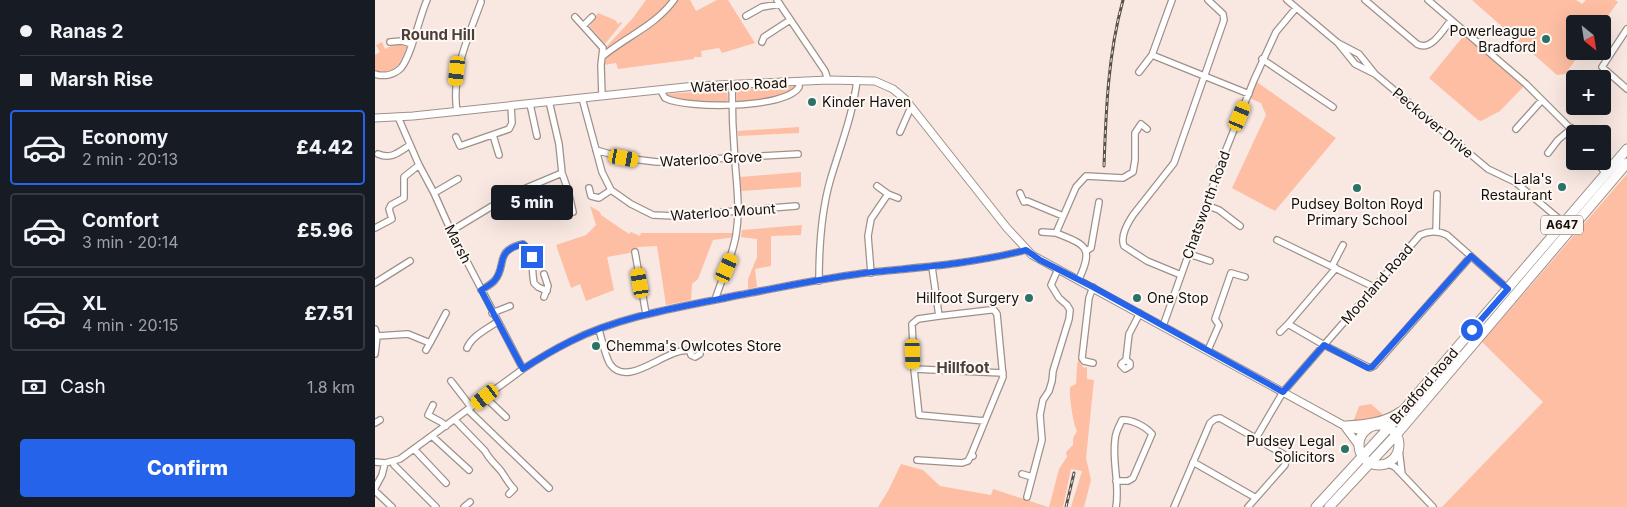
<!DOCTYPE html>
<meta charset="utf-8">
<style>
:root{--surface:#171b24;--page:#20242c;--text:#f1f3f6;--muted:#9ea1a6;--line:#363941;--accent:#2563eb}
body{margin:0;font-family:Inter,sans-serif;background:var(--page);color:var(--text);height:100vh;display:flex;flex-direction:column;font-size:19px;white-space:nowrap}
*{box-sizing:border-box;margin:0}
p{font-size:16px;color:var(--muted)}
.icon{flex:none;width:28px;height:28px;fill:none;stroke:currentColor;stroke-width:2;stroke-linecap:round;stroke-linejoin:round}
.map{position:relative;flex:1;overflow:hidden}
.details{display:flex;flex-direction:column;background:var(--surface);width:375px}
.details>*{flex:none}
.hud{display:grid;align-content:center;height:110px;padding:0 20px;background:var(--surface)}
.needle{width:32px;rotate:150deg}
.buttons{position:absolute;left:1191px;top:15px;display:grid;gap:10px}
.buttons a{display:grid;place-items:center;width:45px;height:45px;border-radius:5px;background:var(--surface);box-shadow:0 5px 20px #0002;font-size:25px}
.end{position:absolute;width:22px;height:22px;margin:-11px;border:6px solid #2563eb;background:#fff;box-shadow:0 0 0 2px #fff}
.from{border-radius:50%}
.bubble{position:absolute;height:35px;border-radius:5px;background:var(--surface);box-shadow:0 5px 20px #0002;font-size:16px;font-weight:800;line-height:35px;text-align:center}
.car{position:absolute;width:15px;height:30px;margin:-15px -8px;border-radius:6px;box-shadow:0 0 4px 1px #0007;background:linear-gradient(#f5c518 24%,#345 0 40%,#f5c518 0 76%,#345 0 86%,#f5c518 0)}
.hud b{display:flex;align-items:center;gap:18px;height:48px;font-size:19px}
.hud b+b{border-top:1px solid var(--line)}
.hud i{width:12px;height:12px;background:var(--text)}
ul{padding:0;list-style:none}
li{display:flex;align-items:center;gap:15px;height:75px;margin:0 10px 8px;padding:0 10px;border:2px solid var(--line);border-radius:5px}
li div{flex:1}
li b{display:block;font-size:19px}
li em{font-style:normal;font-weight:800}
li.selected{border-color:var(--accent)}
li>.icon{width:45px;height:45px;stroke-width:1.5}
.pay{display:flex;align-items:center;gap:12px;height:55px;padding:0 20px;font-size:19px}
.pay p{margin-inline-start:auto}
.button{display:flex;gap:10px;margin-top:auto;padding:10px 20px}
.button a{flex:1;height:58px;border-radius:5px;background:var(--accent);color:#fff;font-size:20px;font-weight:800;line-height:58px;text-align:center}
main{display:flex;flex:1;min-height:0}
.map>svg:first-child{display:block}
.green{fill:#fdbea3}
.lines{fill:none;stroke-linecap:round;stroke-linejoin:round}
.minor-casing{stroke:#9f9089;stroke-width:8}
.major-casing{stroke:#9f9089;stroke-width:9}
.highway-casing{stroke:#9f9089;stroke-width:11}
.minor{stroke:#fff;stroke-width:5.5}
.major{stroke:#fff;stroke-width:7}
.highway{stroke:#fff;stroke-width:9}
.rail-casing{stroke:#59514c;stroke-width:3}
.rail{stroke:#fef8f5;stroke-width:1;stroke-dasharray:4;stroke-linecap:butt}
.route{stroke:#2563eb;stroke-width:6}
.poi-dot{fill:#2b7268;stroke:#fef8f5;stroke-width:2}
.labels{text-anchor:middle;stroke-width:4;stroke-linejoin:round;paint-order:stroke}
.shield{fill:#fef8f5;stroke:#5b5653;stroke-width:1}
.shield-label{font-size:12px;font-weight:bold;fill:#15100d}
.poi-label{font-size:14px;fill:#15100d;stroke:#fef8f5;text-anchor:end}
.street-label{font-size:14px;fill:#15100d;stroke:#fef8f5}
.neighbourhood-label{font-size:15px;font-weight:bold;fill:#4c3f39;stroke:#fef8f5}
</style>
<main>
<section class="details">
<div class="hud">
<b><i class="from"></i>Ranas 2</b>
<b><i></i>Marsh Rise</b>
</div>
<ul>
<li class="selected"><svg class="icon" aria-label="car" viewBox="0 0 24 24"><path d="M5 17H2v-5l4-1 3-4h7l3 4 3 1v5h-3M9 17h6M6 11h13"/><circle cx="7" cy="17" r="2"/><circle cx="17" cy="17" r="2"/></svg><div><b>Economy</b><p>2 min · 20:13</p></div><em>£4.42</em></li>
<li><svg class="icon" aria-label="car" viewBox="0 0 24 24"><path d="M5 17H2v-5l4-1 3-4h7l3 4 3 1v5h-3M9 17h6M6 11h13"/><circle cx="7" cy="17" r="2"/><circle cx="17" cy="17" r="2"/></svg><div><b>Comfort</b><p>3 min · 20:14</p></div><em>£5.96</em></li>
<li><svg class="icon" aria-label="car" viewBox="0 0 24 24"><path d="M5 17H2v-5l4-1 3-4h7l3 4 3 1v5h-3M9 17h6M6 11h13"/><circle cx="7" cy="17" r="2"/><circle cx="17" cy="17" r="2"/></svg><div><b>XL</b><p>4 min · 20:15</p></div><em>£7.51</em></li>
</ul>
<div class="pay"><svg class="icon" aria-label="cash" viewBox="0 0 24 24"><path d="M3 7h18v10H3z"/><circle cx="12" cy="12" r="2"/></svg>Cash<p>1.8 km</p></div>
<div class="button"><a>Confirm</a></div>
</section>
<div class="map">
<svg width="1252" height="507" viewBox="0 0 1252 507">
<rect width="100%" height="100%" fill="#f9e8e1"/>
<path class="green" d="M271,0H296C287,11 275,23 263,30C253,36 242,41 232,49L231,47L257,19Z
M299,0H315L321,11L342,0H353L380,43L347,53L344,48L326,51L327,57H319V59L243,69L241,63L229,65L235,50L268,30Z
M1097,0H1201L1207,4L1211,0H1240L1243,2L1227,24H1200V51H1207L1190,74L1182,75Z
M223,13L240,20L243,24L246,22L247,23L230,44L215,27L216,23Z
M1091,33L1151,84L1125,111L1106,121L1103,120L1054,78Z
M7,42L10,49L20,44L32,46C26,61 20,78 0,70V55L5,52L1,45Z
M879,80L961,138L900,211L857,188L891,115L886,103L872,97Z
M421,86L420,90L396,100L362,102L361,89Z
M352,90L353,100L351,102C334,103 303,105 290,94Z
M424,127V133L363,136V131Z
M426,172V187L366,191L365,177Z
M1252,174V507H1067L1168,402L1107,342Z
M215,206L225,212L226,215L254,234L256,232L265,236L266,233H362L361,237L338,240L323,279L317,284L316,300L291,305L282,246L263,247L260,252L232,257L239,290L211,301L205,284L196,288L181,245L211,235L221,225Z
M427,225L426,235L396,236V266L380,269L382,287L373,289V279L382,257V239L366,237L367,230Z
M713,289L715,290L705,363L709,368L712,367V379L719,380L711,458L716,480L709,507H696L707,471L696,469L688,507H674L684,469L692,457L691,452L698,445V438L702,431C698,423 694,396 695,387L701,384L702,365L705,353Z
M996,404L1013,419L977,425L984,406Z
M526,464L548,470L565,486L616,495L618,489L673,507H503L513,491Z"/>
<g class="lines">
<g class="minor-casing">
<path id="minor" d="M402,0L450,71L453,80
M797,0L777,55L874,94
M912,0L963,43L984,54L1000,74
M990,0L1042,44C1056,52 1068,30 1076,20
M1053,0L1151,84L1201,134
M371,16L387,7L405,4
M200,17L228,48L226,65L227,96
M209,25L217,17
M1252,29L1227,67L1252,89
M15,42L27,41L37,44
M387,42L389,37L415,20
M963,43L980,64L1000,74L1113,169L1140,182L1189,223
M228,56C252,36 280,26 299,0
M887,59L958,107
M764,72L777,55
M0,74C9,77 19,75 26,68C37,54 44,18 52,0
M286,91L290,98C311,109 411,109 424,87V81
M207,98L227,172L236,190L256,204L278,215L300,216L421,206
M174,101L184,144L187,173L193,190L198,212
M155,104L162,136
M82,112C76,73 93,38 106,2
M23,117L44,165L59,193L76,231L148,369
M1141,129L1167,100
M525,132L536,107
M118,135L124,155
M81,137L85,146L134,129L137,123L136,106
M221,150L249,158L282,162L423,154
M1173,153L1183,140L1197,128
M3,154C16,160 24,152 35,145
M1221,161L1231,174
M214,188L216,196L224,198L236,190
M59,193L83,179
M645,193L649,202L652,201L688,216
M513,194L523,198
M831,205L844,210L865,226
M0,228L17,219L14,209L16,205L29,198V177L44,165
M76,231L137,194L187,173
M1061,231L1062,194
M667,232L681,233
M902,240L999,287
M711,251L716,248L724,202
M260,252L271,314
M814,254L835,261
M957,266L968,245
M557,267L564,316L615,310H619L622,314L628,377L596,455
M961,268L913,324L949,345L995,368L999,366L1096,256
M496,273L493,236L496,219L513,194L502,186
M169,274L173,286L169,297
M806,275L772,261L749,246C745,237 752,224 758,215L799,163L849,20L848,14L833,0
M704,279C719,247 711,245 681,233L701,187L711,176L748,178L758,172L760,160V133L766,124L772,129
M444,281C444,248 446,213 455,181C465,147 478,115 482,80
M0,283L35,261
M106,290C111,287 117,284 120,280C132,266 119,250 148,244C160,254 156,269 159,283L163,287L172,291
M340,300C347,278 357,258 361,235C365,211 362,186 360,162C358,136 357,111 357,85
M117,313L135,306
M564,316L543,319L537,324L539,369L544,415L610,421
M788,326L850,152L879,80L901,32L921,8
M0,329L2,336L0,354
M224,330C227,339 230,356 235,364C254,390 292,346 315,351L316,355L320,357L325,354L324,350L322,348H318L315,351
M905,332L913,324
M2,336L33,334L55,343L71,313
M92,348C97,336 112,329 122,322
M51,350L55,343
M833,350L844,325L840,319L856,273L870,277
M751,360L747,363L746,365L750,369L755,366V363L751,360L754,334L765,313
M718,363L709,361L707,358L714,298L718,287
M539,369L628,373
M76,381L96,407
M110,397L131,417
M58,405L53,415L66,422L71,426
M93,410L174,488
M80,420L110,451C114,459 121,465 126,471C131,478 133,483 139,489L134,494
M0,423L5,420
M58,437L94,470
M881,438L908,392L1045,235C1054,231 1062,230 1072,235L1133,289
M39,449L71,483
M1024,449L1027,474
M542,460L587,463L593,461L596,455L598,456
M0,462L10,463L25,459L148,369C163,359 180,349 196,341C248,315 308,307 364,295C408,287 453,277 498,272C549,267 601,263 651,250
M18,462L19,465L61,507
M818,462L881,498
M1013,464L1020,467L1058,507
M647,474L657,477
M0,488L7,475L10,463
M0,491L17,507
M652,497L667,440L665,415L668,400L674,391L677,381L678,371L694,319L695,310L692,305L684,298L676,285L683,269
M89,507L95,502
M741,507C745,485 737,462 740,440C740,434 743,428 746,422L747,420C757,419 771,427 777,434L758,478L753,481H741
M799,507L835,423L840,419L845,418L908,454L911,458L910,465L873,507"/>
</g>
<g class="major-casing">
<path id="major" d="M0,118L38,116L320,86L453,80L500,81L518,89L530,99L632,228L657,255L968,425L978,429L991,431
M971,425C990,424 1010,422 1025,411
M970,427L984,446"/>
</g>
<g class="highway-casing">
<path id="highway" d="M984 445a20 20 0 1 1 40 0a20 20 0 1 1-40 0Z
M941,507L1008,434L1252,149
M954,507L1021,435L1252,163"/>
</g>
<use href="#minor" class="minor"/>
<use href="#major" class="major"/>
<use href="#highway" class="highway"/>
<g class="rail-casing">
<path id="rail" d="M729,166C731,110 733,54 748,0
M691,507L699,473"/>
</g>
<use href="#rail" class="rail"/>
</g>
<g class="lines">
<path class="route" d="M157,257L152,247L148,244C119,251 132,265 120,280C117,284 111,287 106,290L148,369C163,359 180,349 196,341C248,315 308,307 364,295C408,287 453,277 498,272C549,267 601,263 651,250L665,260L718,287L908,392L949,345L993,368L997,367L1096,256L1133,289L1097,330"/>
</g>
<g class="poi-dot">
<circle cx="1171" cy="39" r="5"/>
<circle cx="437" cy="102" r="5"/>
<circle cx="1187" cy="187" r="5"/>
<circle cx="982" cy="188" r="5"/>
<circle cx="654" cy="298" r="5"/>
<circle cx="762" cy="298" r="5"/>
<circle cx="221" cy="346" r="5"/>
<circle cx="970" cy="449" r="5"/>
</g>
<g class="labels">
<rect class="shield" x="1166" y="215.5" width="42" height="19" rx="4"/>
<g class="shield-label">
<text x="1187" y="229">A647</text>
</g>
<g class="poi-label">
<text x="1161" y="36">Powerleague<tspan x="1161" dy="16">Bradford</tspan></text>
<text x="447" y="107" text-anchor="start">Kinder Haven</text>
<text x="1177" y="184">Lala's<tspan x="1177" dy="16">Restaurant</tspan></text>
<text x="982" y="209" text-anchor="middle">Pudsey Bolton Royd<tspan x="982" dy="16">Primary School</tspan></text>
<text x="644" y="303">Hillfoot Surgery</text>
<text x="772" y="303" text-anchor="start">One Stop</text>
<text x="231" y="351" text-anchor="start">Chemma's Owlcotes Store</text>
<text x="960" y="446">Pudsey Legal<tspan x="960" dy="16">Solicitors</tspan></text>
</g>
<g class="street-label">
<text transform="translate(364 85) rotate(-3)" y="5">Waterloo Road</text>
<text transform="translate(1058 123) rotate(40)" y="5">Peckover Drive</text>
<text transform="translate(336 159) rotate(-3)" y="5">Waterloo Grove</text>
<text transform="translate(831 205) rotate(-70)" y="5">Chatsworth Road</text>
<text transform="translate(348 212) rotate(-4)" y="5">Waterloo Mount</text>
<text transform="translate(83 244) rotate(63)" y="5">Marsh</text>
<text transform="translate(1002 284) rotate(-49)" y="5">Moorland Road</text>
<text transform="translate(1049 386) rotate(-49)" y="5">Bradford Road</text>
</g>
<g class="neighbourhood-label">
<text x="63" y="40">Round Hill</text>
<text x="588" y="373">Hillfoot</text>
</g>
</g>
</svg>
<div class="buttons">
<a><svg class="needle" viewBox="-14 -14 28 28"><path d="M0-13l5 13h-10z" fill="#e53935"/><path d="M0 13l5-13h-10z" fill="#9ea1a6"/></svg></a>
<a>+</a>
<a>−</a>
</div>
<i class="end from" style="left:1097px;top:330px"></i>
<i class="end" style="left:157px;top:257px"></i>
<div class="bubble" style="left:116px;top:185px;width:82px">5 min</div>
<i class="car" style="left:82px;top:71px;rotate:186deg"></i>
<i class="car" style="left:865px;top:116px;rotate:23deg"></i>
<i class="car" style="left:249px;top:158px;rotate:100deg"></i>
<i class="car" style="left:352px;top:268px;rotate:24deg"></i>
<i class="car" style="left:265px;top:283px;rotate:350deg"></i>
<i class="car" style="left:538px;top:354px;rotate:178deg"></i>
<i class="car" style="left:110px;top:397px;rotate:232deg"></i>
</div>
</main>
